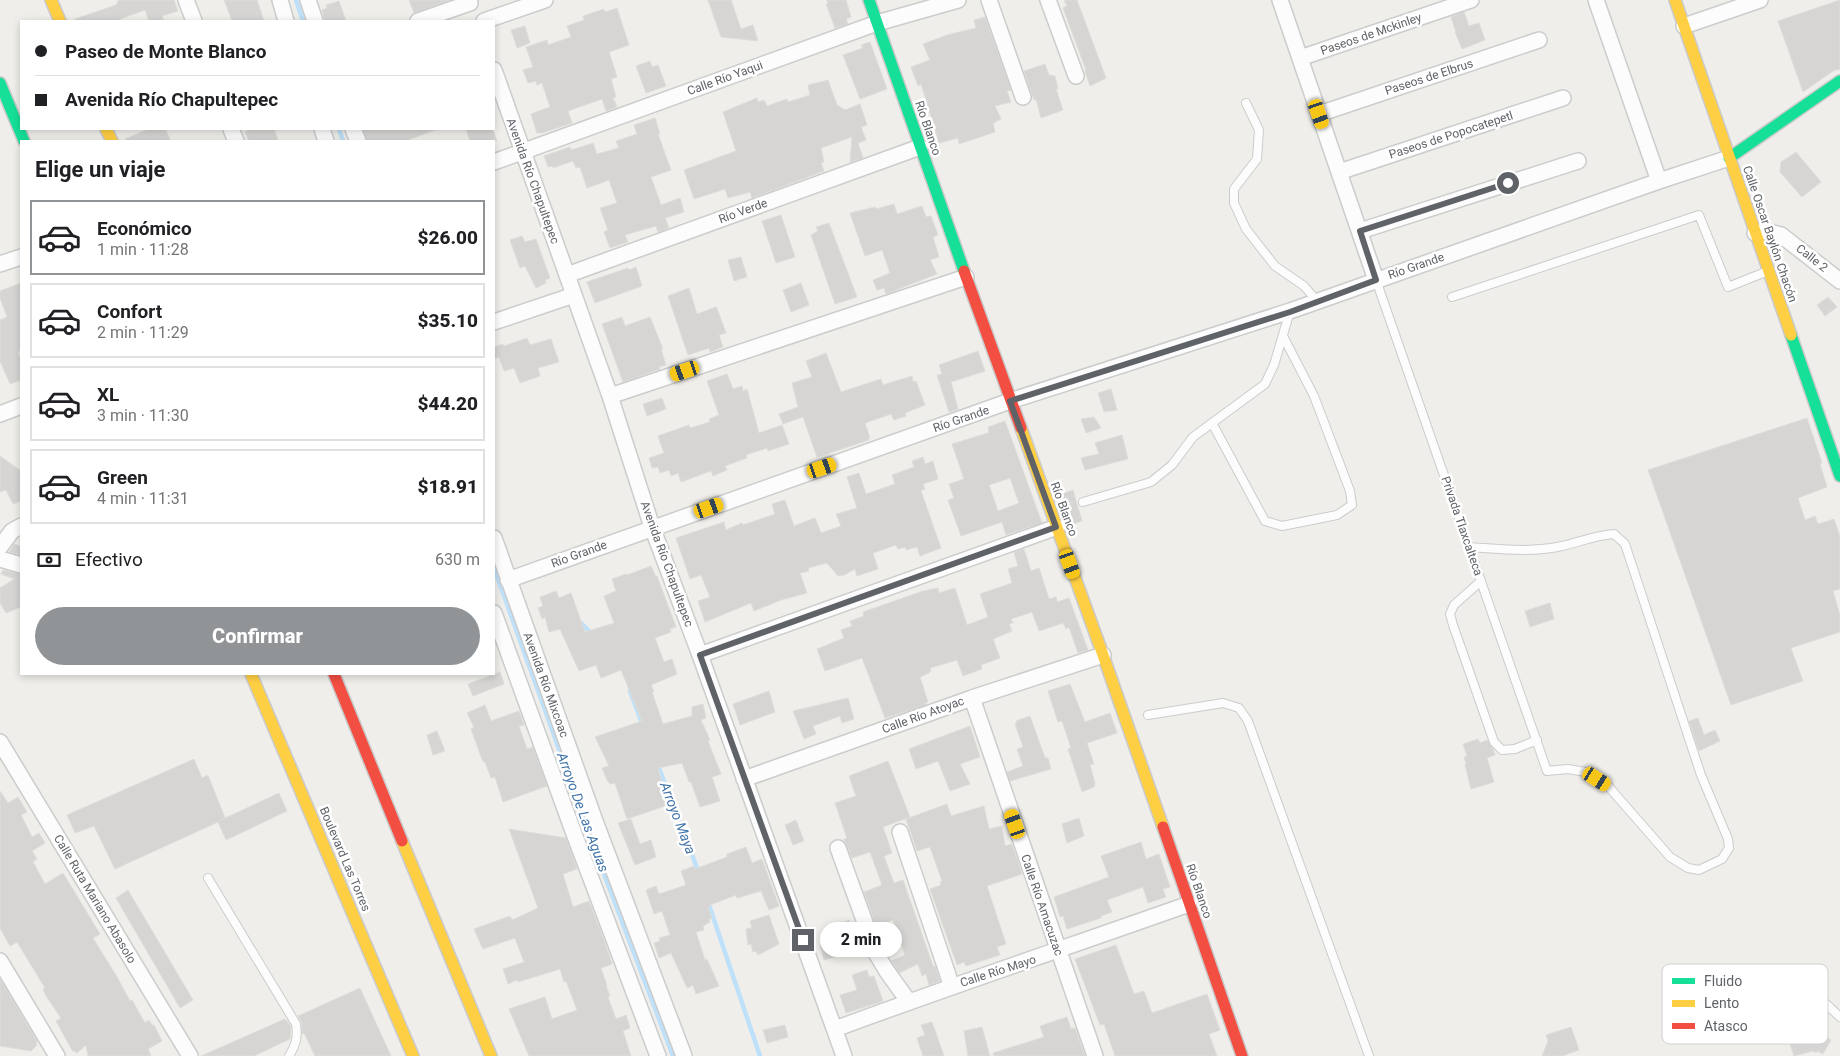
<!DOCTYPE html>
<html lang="es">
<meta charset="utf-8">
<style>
:root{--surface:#fff;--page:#f6f6f6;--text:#202124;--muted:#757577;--line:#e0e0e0;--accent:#919496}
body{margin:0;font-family:Roboto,sans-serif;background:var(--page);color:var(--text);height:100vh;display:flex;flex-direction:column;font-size:19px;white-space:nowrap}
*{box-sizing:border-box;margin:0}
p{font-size:16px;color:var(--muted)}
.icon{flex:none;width:28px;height:28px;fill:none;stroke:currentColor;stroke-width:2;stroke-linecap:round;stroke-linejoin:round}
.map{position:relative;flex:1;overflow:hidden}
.side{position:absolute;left:20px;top:140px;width:475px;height:535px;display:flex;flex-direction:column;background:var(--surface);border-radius:0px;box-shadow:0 2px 8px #0003}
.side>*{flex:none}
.banner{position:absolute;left:20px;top:20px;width:475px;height:110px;border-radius:0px;box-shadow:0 2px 8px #0003;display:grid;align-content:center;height:110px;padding:0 15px;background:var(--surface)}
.end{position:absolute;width:22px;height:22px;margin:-11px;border:6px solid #5f6368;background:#fff;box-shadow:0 0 0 2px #fff}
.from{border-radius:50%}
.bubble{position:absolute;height:35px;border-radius:18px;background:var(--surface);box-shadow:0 2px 8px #0003;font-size:16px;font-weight:800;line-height:35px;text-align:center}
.car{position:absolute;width:15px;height:30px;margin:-15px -8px;border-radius:6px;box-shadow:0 0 4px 1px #0007;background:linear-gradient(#f5c518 24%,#345 0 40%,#f5c518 0 76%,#345 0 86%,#f5c518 0)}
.banner b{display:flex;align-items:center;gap:18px;height:48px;font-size:19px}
.banner b+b{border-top:1px solid var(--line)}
.banner i{width:12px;height:12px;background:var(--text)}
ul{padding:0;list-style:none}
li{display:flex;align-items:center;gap:15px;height:75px;margin:0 10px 8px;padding:0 5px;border:2px solid var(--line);border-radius:0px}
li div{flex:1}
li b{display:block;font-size:19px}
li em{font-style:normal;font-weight:800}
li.on{border-color:var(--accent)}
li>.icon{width:45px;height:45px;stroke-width:1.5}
h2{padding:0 15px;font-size:22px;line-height:60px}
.pay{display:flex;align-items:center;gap:12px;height:55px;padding:0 15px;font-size:19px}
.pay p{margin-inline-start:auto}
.action{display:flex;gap:10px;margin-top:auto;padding:10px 15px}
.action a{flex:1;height:58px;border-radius:30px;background:var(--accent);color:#fff;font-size:20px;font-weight:800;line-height:58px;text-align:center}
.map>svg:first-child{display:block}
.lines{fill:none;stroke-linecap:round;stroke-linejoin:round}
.stream{stroke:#bfe0f9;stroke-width:4.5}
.building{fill:#d6d5d3;stroke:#deddd9;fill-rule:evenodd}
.lane-casing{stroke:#cbcccc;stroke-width:10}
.street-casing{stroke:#cbcccc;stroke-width:18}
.fast-casing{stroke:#cacacb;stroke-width:14}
.slow-casing{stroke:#cacacb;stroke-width:14}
.jam-casing{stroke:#cacacb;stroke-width:14}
.lane{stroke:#fdfcfc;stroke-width:8}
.street{stroke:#fdfcfc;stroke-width:15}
.fast{stroke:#16e098;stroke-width:11}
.slow{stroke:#ffcf43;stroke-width:11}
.jam{stroke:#f24e42;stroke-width:11}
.route{stroke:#5f6368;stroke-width:6}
.labels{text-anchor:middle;stroke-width:5;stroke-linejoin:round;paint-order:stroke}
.street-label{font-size:12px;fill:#5f6368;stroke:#fff}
.water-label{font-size:14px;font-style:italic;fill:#4174aa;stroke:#fff}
.key{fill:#fff;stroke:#cfd0d2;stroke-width:1}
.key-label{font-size:14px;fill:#5f6368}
</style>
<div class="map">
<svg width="1840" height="1056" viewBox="0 0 1840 1056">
<rect width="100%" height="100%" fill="#efeeea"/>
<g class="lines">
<path class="stream" d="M296,0L303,21
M339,129L343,141
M494,568L601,866L673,1056
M579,621L593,635
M630,691L643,726
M657,763L699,873
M708,902L760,1056"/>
</g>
<path class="building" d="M119,0H174L178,11L162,16L164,21H149L145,10L120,19L121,21H75V19L116,5Z
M224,0H257L264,21H232Z
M409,0H450L414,13Z
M708,0H731L741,29L753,25L758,41L721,37Z
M827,0H846L851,17L846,19L848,24L835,28L826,4H828Z
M1064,0H1077L1106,78L1090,86L1085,71L1086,70L1063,8L1067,6Z
M1840,0V69L1833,71L1803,92L1778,21Z
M339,1L346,21H325L322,10L327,8L326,5Z
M617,8L629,45L609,52L617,77L611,79L616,97L613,98L617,107L606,111L602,99L568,111L572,123L542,133H537L531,114L550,107L542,83L537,85L536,81L528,83L523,70L533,67L526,47L547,40L548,45L571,37L567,26L584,20L583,16L604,9L605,12Z
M1464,12L1469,26L1479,23L1485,40L1462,49L1455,32H1456L1451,17Z
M985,17L1011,90L1007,91L1011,102L995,106L1001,119L993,123L995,132L959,144L958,138L939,143L921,84L918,86L911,67L930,60L923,44L947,35L976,28L974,20Z
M525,26L530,43L517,48L511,30Z
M870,42L887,89L860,99L843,55L863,48L861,45Z
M650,61L652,67L658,65L666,86L646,93L636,66Z
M1045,64L1049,75L1055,76L1058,89H1056L1063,110L1041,118L1036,99L1034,100L1024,71Z
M828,80L837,105L845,110L860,104L867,125L861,127L866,140L858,143L863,158L850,162L852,137L821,148L824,162L821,163L824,171L752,198L750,192L728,198L725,189L694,199L684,170L736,151L723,112L757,98L758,102L764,100L767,106L787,99L788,102L810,95L808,85Z
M655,118L660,134H658L671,170L651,177L661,205L680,198L684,212L665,218L669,228L658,232L656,226L625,235L628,242L610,248L604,232L608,230L600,208L617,203L609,180L587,188L580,167L576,168L573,161L553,168V166L548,167L544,156L570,147L571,150L593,143L597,154L619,148L616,141L637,134L634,125Z
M149,129H165L171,141H126L125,139Z
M251,129H274L278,141H249L245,132Z
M363,129H435V130L405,141H367Z
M466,129H493L497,141H470Z
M1796,152L1821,182L1802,197L1780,172L1781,162Z
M894,204L897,214L922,206L926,217L931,216L938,235L933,237L939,257L930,260L937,274L886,294L884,288L877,290L873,280L890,273L882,250L865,256L850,213L875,207L876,209Z
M781,215L795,257L776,263L762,221Z
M829,223L857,297L835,304L811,235L818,231L816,227Z
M522,236L525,242L536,239L550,278L545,280L546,283L536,288L525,266L520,268L510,240Z
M741,257L747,277L734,281L728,260Z
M636,267L642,286L595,303L587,282L628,268L629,270Z
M21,283V350L18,352L21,360V380L10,384L0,361V320L7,317L0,298V291Z
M801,283L809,305L791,312L783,290Z
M689,288L697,314L716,307L717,308L726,333L719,335L723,347L710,352L709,348L688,355L668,296Z
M1828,297L1837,307L1825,316L1817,305Z
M622,317L625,326L650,317L663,349H661L666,365L659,367L660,369L623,382L602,324Z
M527,338L530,345L551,339L559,362L538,368L540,376L520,383L514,368L504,371L499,357L494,359V347L503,344L504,346Z
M978,351L985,371L951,382L958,409L949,412L937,375L942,374L939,365Z
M826,353L841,392L881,379L883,385L912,376L913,382L916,381L925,405L905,413L906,416L894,420L891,414L865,423L870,438H868L869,440L817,457L803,417L783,424L779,414L798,407L792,383L812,377L806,361Z
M727,374L733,389L742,386L743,391L747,389L759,433L782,425L789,444L768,451L767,448L746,455L747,458L725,466L727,470L713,476L711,471L681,482L678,473L671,476L669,470L660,473L658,467L652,468L649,458L664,453L658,436L689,425L690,428L710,422L709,419L719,415L707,381Z
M1111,389L1117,410L1104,412L1098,393Z
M662,398L666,409L647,416L643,404Z
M1094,417L1101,428L1086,433L1081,419Z
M1807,418L1822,463L1820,464L1827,487L1798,498L1805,520L1815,516L1818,524L1834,519L1840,536V589L1833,591L1840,615V632L1791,648L1803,681L1731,705L1648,470Z
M1005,421L1042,523L1006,535L1002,522L961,536L948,500L954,498L949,484L964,479L952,444L988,433L989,432L988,427ZM1010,478L1019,503L998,511L989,485Z
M1122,435L1128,459L1085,470L1081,458L1099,454L1095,443Z
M0,456L21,471V501L13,504L6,490L0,492Z
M923,457L925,464L933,461L938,479L923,484L925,489L921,491L941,548L920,556L917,547L906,550L905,547L898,549L896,545L873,553L878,569L857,576L855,569L844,575L838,576L827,563L808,568L809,571L800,573L807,593L781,600L754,611L751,603L705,622L698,601L710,597L701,575L690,579L676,538L724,522L726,530L742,523L743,525L775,514L772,504L785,500L794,526L815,518L821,533L841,526L836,514L857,508L847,477L859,473L866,494L895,484L892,475L914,467L912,461Z
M1073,490L1082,521L1070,525L1063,506L1073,502L1066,504L1062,494Z
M14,544L21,546V555L9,552Z
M1024,549L1031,571L1039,568L1049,599L1056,597L1057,602L1069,598L1088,650L1078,653L1069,627L1066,629L1063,623L1039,631L1032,612L1011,619L1013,623L1009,624L1012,631L993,639L1000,658L981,665L982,669L963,676L957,660L930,668L931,671L929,673L920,677L928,702L925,703L926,705L885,718L862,658L825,671L817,649L844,638L841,630L852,626L850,621L864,616L863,612L923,591L938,588L939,593L955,588L967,625L988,617L980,594L1012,583L1008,569L1018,566L1014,552Z
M651,566L656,577L657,576L676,627L670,629L671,632L655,638L664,662L672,659L677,674L651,685L654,692H652L663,724L692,716V707L703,704L706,718L701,720L710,740L708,741L721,774L712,777L720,801L700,807L691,782H689L682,763L658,768L662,783L660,784L668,805L627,819L615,783L610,784L607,780L602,768L609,766L595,737L642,721L621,670L601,678L596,665L579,671L560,629L549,632L545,617L542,619L538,608L543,606L540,597L556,591L559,598L571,593L585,632L614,623L604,596L616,591L612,579L626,574L627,575Z
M3,570L21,574V607L6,613L0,603V588L14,579L1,574Z
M1550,603L1554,619L1530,627L1525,611Z
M500,672L504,684L473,696L468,684Z
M1070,684L1085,722L1110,713L1117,733L1087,743L1094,764L1090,765L1095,783L1094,787L1082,792L1069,752L1068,749L1071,748L1062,721L1058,722L1048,691Z
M769,691L775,712L740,725L733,704Z
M848,698L854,719L842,723L840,716L813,726L816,734L804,739L793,711Z
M485,705L491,721L519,711L524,725L519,726L527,749L533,747L547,786L503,802L495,777L491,778L485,762H483L471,729L474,727L467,713Z
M1030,716L1045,758H1048L1051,769L1010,781L1007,772L1023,766L1017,749L1023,747L1015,724L1017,723L1016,721Z
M1698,718L1704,735L1715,730L1720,741L1699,751L1689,721Z
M970,726L980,757L960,764L970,784L950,791L938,761L916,769L909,749Z
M437,731L445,751L433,755L427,735Z
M1478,739L1480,743L1487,740L1493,749L1495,755L1487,758L1494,782L1471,789L1465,765L1466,764L1464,757L1467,756L1463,744Z
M194,759L202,778L208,775L225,818L221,820L279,793L287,811L226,840L218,822L115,869L94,826L75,833L67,815Z
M888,761L910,817L883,827L892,853L884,856L894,883L903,880L933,966H935L940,981L929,985L926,974L922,976L918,964L899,973L891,961L905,955L893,920L876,926L864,892L882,885L870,852L852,858L844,839L847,838L835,803L856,796L849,776Z
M0,791L8,803L18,797L27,812L21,815L32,837L39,833L45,843L32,851L37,859L33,862L45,884L63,873L100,934L93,938L117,977L130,1001L132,1000L145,1023L149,1020L152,1025H154L162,1041L148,1049L151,1056H88L86,1045L77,1053L72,1050L56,1021L61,1018L46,996L43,989L45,988L17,942L10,946L0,928Z
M947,804L951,816L984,806L989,829L1002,826L1005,846L1012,844L1022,874L987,886L1006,944L997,947L1000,955L966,966L964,962L957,965L930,889L941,885L940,882L942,881L930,847L917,851L906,819Z
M1079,818L1084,836L1067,843L1062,824Z
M631,819L640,844L651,840L656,857L635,865L618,823Z
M796,820L804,841L793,845L785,825Z
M509,829L566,838L577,869L563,874L573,907L589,901L605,943L612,964L601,968L607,986H606L610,996L608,997L616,1019L626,1015L630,1028L623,1031L631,1056H529L509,1009L545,997L552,1019L577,1010L566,981L564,982L560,969L518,982L517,980L508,984L503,969L524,962L515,938L483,949L474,929L510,916L512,920L538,908Z
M1141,842L1146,859L1159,854L1170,887L1163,889L1166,897L1148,903L1143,887L1107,900L1112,912L1101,916V918L1067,929L1063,916L1060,917L1054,897L1109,877L1101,856Z
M746,847L752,863L762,859L779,906L769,910L761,891L737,898L736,895L710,905V907L708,908L712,918L709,919L710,922L703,926L704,930L696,932L705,960L707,959L719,986L696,994L693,985L687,988L671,953L659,958L654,943L660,941L659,938L670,935L662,911L654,914L646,890L656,886L659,894L686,885L681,871L694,866L695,869L727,857V854Z
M128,890L193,1000L180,1008L116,898Z
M769,915L779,944L758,955L756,951L753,952L751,944L748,945L746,929L752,928L750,921Z
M849,920L854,933L852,934L857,951L824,960L820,946L842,940L836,925Z
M1116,945L1134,994L1144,991L1152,1013L1207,994L1220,1030L1209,1034L1217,1056H1115L1104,1024L1100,1025L1075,959Z
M867,970L869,977L874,976L883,1001L846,1013L840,995L857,990L852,975Z
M0,979L37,1041L36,1046L31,1051L0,1046Z
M360,988L391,1056H315L304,1033L302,1034V1023L298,1016Z
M1067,1017L1071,1029L1075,1028L1085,1056H994L993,1053L1044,1037L1040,1026Z
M285,1019L291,1026L290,1039L254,1056H201Z
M932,1022L944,1056H923L917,1038L925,1035L921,1025Z
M785,1025L788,1037L767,1043L763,1030Z
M982,1027L990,1056H968L964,1031Z
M1571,1027L1579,1050L1562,1056H1542L1548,1041L1546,1035Z
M1820,1033L1831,1040L1823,1054L1817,1051L1816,1053L1813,1051L1794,1056L1790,1044L1799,1043Z"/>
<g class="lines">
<g class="lane-casing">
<path id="lane" d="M1246,103L1259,130L1257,159L1234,189V203L1246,229L1275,266L1304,286L1317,301
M1376,280L1547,771L1568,769L1586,772L1608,786L1670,857L1688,868L1699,870L1722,859L1729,848L1728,839L1701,775L1625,544L1614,534C1596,535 1580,542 1562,546C1531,553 1500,549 1469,547
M1452,297L1699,215L1728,287L1768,271
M1212,423L1265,521L1282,526L1337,515L1352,505L1350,491L1314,396L1283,336
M1083,502L1151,482L1172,465L1193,437L1265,384L1274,365L1290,311
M1481,581L1454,605L1450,614L1453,625L1494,742L1502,750L1515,749L1537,740
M1148,715L1223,703L1239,708L1248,721L1369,1056
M208,878L296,1024C298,1037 296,1045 289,1056
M1801,980L1840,1017"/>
</g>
<g class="street-casing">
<path id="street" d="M186,0L194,21
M280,0L286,21
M308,0L315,21
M989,0L1023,97
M1048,0L1076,76
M1280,0L1376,280
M1596,0L1659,181
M418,21L470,3
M484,21L545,0
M1684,26L1760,0
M1300,58L1471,0
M494,70L610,396L652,527L700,655L844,1056
M1319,114L1539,40
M231,129L236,141
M322,129L326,141
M353,129L358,141
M494,162L877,23L958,0
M1339,172L1563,98
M1360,231L1578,161
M1755,233L1766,231L1781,235L1840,281
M0,264L21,257
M567,275L920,147
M494,322L574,295
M610,396L966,277
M0,414L21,406
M494,538L595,821L684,1056
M0,547L12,531L21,526
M0,559L21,565
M508,580L1010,401L1290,311L1659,181L1729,158
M494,613L573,831L658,1056
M700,655L1057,527
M972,698L1095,1056
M0,742L190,1056
M744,779L972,698L1103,655
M900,832L952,987
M838,848L876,953L886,970L909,1002
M0,961L57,1056
M835,1029C953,985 1071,946 1189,904"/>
</g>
<g class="fast-casing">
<path id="fast" d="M869,0L964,271
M0,83L24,141
M1729,158L1840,81
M1791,335L1840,476"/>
</g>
<g class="slow-casing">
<path id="slow" d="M51,0L60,21
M1675,0L1791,335
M106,129L112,141
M1021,428L1103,655L1163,827
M251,674L413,1056
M402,841L491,1056"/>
</g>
<g class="jam-casing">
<path id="jam" d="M964,271L1021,428
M334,674L402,841
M1163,827L1242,1056"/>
</g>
<use href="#lane" class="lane"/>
<use href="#street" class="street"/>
<use href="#fast" class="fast"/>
<use href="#slow" class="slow"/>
<use href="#jam" class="jam"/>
</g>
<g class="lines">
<path class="route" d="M803,940L700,655L1056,527L1010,401L1290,312L1376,280L1360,231L1508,183"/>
</g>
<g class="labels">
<g class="street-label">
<text transform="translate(1371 34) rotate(-19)" y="4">Paseos de Mckinley</text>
<text transform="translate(1429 77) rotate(-18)" y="4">Paseos de Elbrus</text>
<text transform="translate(725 78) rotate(-20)" y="4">Calle Río Yaqui</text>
<text transform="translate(928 128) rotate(71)" y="4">Río Blanco</text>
<text transform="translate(1451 135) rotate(-18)" y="4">Paseos de Popocatepetl</text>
<text transform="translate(533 181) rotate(70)" y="4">Avenida Río Chapultepec</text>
<text transform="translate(743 211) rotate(-20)" y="4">Río Verde</text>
<text transform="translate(1770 234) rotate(71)" y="4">Calle Oscar Baylón Chacón</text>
<text transform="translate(1812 258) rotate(38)" y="4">Calle 2</text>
<text transform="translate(1416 266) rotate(-19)" y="4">Río Grande</text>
<text transform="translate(961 419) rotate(-19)" y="4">Río Grande</text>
<text transform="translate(1064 509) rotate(70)" y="4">Río Blanco</text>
<text transform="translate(1462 526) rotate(71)" y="4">Privada Tlaxcalteca</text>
<text transform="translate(579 554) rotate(-20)" y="4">Río Grande</text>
<text transform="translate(667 564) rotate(70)" y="4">Avenida Río Chapultepec</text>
<text transform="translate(546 685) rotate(70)" y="4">Avenida Río Mixcoac</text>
<text transform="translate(923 715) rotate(-20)" y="4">Calle Río Atoyac</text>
<text transform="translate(345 859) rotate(67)" y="4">Boulevard Las Torres</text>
<text transform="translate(1199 891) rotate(71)" y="4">Río Blanco</text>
<text transform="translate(95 899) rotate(59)" y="4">Calle Ruta Mariano Abasolo</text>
<text transform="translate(1042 905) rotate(71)" y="4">Calle Río Amacuzac</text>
<text transform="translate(998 971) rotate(-18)" y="4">Calle Río Mayo</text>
</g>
<g class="water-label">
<text transform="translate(583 812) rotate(70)" y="5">Arroyo De Las Aguas</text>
<text transform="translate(678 818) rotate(69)" y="5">Arroyo Maya</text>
</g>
</g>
<rect x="1662" y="964" width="166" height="80" rx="8" class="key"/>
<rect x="1672" y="978" width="23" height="6" fill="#16e098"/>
<rect x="1672" y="1000" width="23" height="7" fill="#ffcf43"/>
<rect x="1672" y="1023" width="23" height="6" fill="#f24e42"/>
<g class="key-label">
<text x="1704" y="986">Fluido</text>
<text x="1704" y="1008">Lento</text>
<text x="1704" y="1031">Atasco</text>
</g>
</svg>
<i class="end from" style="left:1508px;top:183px"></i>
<i class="end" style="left:803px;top:940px"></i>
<div class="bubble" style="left:820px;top:922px;width:82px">2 min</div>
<i class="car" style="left:1319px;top:114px;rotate:161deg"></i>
<i class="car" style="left:685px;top:371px;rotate:251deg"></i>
<i class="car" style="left:822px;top:468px;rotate:71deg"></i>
<i class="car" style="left:709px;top:508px;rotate:71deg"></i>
<i class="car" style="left:1070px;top:564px;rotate:160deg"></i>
<i class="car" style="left:1597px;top:779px;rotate:123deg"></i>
<i class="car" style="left:1015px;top:824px;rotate:341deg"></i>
<div class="banner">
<b><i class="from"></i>Paseo de Monte Blanco</b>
<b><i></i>Avenida Río Chapultepec</b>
</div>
<section class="side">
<h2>Elige un viaje</h2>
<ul>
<li class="on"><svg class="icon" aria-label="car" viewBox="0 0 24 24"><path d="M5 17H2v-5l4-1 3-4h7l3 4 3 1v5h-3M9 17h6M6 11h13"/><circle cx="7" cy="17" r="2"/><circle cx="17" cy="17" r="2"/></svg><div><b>Económico</b><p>1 min · 11:28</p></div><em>$26.00</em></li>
<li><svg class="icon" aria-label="car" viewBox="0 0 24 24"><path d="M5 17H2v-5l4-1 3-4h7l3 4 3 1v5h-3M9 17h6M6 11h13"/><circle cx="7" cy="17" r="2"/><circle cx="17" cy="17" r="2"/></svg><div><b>Confort</b><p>2 min · 11:29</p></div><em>$35.10</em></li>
<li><svg class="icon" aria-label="car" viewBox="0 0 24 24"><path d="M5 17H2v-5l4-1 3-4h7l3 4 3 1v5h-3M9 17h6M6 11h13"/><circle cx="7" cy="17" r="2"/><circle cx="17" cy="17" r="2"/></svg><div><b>XL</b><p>3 min · 11:30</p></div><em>$44.20</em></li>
<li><svg class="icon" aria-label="car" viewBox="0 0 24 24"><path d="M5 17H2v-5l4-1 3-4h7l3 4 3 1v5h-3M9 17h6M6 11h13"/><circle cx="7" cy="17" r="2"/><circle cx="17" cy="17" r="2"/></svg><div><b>Green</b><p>4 min · 11:31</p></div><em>$18.91</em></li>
</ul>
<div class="pay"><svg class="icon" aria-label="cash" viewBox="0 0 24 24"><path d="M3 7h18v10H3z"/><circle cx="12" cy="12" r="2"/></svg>Efectivo<p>630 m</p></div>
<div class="action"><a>Confirmar</a></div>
</section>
</div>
